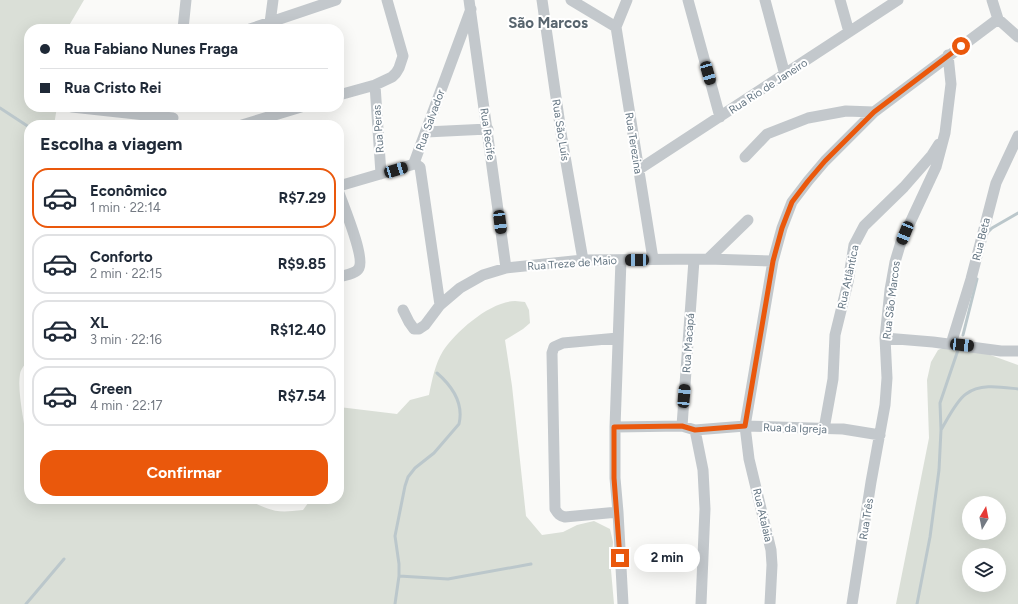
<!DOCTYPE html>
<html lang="pt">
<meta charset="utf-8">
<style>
:root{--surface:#fff;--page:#f6f6f7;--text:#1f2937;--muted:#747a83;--line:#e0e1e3;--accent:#ea580c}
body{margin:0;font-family:Figtree,sans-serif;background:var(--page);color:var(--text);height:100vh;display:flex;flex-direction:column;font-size:15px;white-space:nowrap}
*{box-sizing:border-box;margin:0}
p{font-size:13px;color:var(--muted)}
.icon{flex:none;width:22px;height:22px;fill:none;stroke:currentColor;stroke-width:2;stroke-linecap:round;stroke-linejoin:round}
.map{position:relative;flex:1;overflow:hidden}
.side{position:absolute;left:24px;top:120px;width:320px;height:384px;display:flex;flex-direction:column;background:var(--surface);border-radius:16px;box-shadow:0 4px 16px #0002}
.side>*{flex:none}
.guide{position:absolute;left:24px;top:24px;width:320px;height:88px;border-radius:16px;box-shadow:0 4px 16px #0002;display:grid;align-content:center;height:88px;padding:0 16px;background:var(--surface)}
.needle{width:26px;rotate:10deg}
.fabs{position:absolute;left:962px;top:496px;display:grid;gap:8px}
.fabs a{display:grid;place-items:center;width:44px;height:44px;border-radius:50%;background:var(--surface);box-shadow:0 4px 16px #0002;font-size:20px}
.end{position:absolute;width:18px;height:18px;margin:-9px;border:5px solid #ea580c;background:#fff;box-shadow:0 0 0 2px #fff}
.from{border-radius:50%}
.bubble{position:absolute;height:28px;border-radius:14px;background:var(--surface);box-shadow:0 4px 16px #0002;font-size:13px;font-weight:700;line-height:28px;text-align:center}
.car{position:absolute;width:12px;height:24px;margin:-12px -6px;border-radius:5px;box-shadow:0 0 3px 1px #0007;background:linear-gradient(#222 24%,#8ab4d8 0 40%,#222 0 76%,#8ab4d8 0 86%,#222 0)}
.guide b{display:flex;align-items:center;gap:14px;height:38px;font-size:15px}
.guide b+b{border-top:1px solid var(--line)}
.guide i{width:10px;height:10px;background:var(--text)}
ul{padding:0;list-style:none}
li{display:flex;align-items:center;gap:12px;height:60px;margin:0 8px 6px;padding:0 8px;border:2px solid var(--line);border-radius:16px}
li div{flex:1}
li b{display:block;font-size:15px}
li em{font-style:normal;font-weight:700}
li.selected{border-color:var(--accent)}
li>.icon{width:36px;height:36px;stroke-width:1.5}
h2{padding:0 16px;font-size:18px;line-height:48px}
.action{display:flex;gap:8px;margin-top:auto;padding:8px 16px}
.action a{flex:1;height:46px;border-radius:16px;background:var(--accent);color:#fff;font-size:16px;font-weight:700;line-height:46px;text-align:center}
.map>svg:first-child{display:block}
.green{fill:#dadfd7;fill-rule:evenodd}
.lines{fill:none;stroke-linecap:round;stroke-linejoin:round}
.stream{stroke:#bbc7cb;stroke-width:3}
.minor{stroke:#c3c8cc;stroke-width:11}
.route{stroke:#ea580c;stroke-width:5}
.labels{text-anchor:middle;stroke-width:4;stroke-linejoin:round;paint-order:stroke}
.street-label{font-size:11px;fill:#657683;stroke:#fff}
.district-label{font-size:15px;font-weight:bold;fill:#57646e;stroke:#fff}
</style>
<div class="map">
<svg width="1018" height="604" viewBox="0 0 1018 604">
<rect width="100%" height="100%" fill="#fafaf8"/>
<path class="green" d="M0,0H84L67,29H29V107H57L54,125H29V361C25,363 21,369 20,374C17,392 25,425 27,444L29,445V499H249L250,501C274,512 277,513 303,510L311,499H339V407L397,414L410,400L429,395C432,380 435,364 443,351C456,331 491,301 515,301C518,301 522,302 525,302L529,310L530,323L523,329L505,340L512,386L526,516L542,535L563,532L577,525L594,521L610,529L613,542L611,570L614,604H0Z
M952,344L971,348L1018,365V604H896L929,438L927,380L931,362L938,350ZM969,503H999V533H969ZM969,555H999V585H969Z"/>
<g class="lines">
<path class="stream" d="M0,108L29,127
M988,232L992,228L1018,213
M963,335L977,279
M941,430C947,420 956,401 966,394C980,383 1001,387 1018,389
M399,576L448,579L459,577L531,564
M26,604L64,559
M395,604L399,576V564L395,536L405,486L408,477L415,468L434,453L459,424C464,403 452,386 437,373
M917,604L930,537L939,470L941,430L940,403L959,347"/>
<path class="minor" d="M469,0L506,268
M542,0L562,139L583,260
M571,0L616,27
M688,0L720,117
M765,0L785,75
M840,0L849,32
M992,0L998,19L1018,37
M270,23L273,0
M616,27L653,259
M616,27L627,0
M183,29L186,0
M250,29L336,0
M375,85L381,174
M339,95L375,85L392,77L396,73L399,68L403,56L387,0
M72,107L173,118
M242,125L301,107
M426,132L488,129
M745,157L767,134L808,118L846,111L874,112
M414,163L471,9
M414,163L420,167L440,305
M638,170L898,0
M339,186L411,165L414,163
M339,193C344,207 365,257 359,268C356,274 345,275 339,277
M708,259L748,220
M621,260L615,427V478L618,512L623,604
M403,310L409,322L414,329H419L425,325L440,305L460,288L483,275L506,268L583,260L708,259L773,261
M618,338L563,343L554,347L552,353L555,509C558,514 560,516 565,517L618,512
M885,338L933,342L1001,351H1018
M951,344L971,279L996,183L1018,136
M682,426L694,260
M615,427L682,426L695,430L745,426L843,429L880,435
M824,429L833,379L835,335L848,282L854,245L864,226L904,187L932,155L939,144
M695,430L703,470L705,509L701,604
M770,604L772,565L771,550L749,459L745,426L773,261L782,228L792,202L808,181L825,161L874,112L998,19
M852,604L871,482L885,405L887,378L885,338L890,290L895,262L901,242L936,167L945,133L951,84L948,55"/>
</g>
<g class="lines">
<path class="route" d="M620,558L614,478V427L682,426L695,430L745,426L773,261L782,228L792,202L808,181L825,161L874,112L961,46"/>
</g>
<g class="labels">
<g class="street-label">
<text transform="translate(768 86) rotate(-33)" y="4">Rua Rio de Janeiro</text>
<text transform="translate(430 120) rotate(-70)" y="4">Rua Salvador</text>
<text transform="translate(378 129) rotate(-94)" y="4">Rua Peras</text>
<text transform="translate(561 130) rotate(81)" y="4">Rua São Luís</text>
<text transform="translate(488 134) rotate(82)" y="4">Rua Recife</text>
<text transform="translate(634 143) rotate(81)" y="4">Rua Terezina</text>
<text transform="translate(981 239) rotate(-76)" y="4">Rua Beta</text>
<text transform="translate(572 263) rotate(-4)" y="4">Rua Treze de Maio</text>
<text transform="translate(848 277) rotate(-78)" y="4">Rua Atlântica</text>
<text transform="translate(891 300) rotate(-83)" y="4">Rua São Marcos</text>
<text transform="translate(688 343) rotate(-86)" y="4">Rua Macapá</text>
<text transform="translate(795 428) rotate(2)" y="4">Rua da Igreja</text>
<text transform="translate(763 515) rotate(77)" y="4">Rua Atalaia</text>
<text transform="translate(866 519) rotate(-81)" y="4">Rua Três</text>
</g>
<g class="district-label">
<text x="548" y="28">São Marcos</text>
</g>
</g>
</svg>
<div class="fabs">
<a><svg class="needle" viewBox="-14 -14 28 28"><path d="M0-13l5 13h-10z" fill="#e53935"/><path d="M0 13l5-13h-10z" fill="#747a83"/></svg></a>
<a><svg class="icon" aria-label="layers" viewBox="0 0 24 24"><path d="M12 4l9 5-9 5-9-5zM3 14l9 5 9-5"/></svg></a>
</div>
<i class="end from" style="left:961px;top:46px"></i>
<i class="end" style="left:620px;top:558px"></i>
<div class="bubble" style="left:634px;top:544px;width:66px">2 min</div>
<i class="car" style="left:708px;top:73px;rotate:164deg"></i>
<i class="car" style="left:396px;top:170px;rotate:73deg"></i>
<i class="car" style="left:500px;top:222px;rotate:173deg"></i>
<i class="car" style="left:905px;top:233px;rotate:202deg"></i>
<i class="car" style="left:637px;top:260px;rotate:269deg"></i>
<i class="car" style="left:962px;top:345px;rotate:96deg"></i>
<i class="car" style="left:684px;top:396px;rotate:5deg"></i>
<div class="guide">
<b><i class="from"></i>Rua Fabiano Nunes Fraga</b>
<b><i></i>Rua Cristo Rei</b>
</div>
<section class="side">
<h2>Escolha a viagem</h2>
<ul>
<li class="selected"><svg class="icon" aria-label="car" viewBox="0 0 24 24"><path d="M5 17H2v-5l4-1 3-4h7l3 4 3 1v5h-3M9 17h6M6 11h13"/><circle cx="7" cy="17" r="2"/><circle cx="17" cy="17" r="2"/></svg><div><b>Econômico</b><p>1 min · 22:14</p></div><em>R$7.29</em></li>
<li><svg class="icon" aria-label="car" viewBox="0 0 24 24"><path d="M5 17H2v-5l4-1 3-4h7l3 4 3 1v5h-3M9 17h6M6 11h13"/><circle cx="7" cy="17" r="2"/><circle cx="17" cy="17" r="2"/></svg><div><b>Conforto</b><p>2 min · 22:15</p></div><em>R$9.85</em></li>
<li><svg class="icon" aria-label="car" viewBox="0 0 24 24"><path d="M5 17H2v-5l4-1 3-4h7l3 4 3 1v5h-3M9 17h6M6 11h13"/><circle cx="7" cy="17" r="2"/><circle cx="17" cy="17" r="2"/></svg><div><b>XL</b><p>3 min · 22:16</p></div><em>R$12.40</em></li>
<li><svg class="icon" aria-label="car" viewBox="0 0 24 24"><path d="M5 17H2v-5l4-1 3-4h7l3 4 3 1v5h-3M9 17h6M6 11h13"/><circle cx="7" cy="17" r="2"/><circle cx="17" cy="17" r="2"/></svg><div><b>Green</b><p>4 min · 22:17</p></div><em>R$7.54</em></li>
</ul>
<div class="action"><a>Confirmar</a></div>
</section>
</div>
